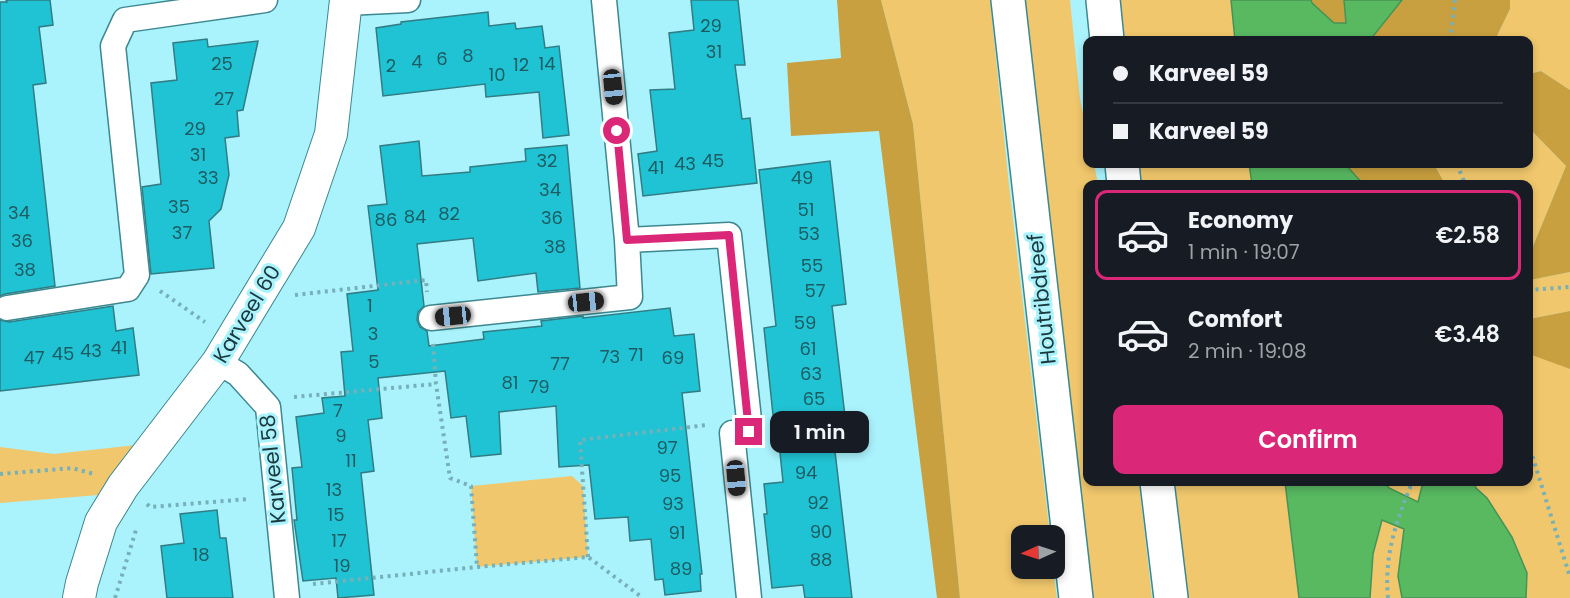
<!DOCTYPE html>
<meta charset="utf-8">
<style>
:root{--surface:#171b24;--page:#242831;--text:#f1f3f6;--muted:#9ea1a6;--line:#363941;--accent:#db2777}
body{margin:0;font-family:Poppins,sans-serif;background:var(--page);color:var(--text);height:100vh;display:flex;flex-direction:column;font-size:22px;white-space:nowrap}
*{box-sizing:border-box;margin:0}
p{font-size:20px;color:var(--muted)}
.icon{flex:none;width:33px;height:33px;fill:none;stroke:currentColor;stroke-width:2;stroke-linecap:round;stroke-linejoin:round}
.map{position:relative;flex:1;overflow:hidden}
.details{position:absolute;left:1083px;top:180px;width:450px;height:306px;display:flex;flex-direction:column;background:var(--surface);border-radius:12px;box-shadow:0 3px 9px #0003}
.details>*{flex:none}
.guide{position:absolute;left:1083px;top:36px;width:450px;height:132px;border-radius:12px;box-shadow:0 3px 9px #0003;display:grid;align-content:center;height:132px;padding:0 30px;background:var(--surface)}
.needle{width:39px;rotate:267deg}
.controls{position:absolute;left:1011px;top:525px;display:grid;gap:12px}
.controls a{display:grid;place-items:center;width:54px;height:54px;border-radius:12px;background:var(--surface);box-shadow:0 3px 9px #0003;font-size:30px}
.end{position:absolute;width:27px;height:27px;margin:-14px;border:8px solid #db2777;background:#fff;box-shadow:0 0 0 3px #fff}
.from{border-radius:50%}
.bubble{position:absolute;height:42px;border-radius:12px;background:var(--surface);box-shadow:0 3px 9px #0003;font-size:20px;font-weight:600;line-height:42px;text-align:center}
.car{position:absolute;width:18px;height:36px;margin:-18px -9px;border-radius:8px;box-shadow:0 0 4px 2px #0007;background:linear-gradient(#222 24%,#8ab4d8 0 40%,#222 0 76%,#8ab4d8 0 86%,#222 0)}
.guide b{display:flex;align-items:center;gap:21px;height:57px;font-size:22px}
.guide b+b{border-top:2px solid var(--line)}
.guide i{width:15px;height:15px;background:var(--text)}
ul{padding:10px 0 0;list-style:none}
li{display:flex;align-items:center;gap:18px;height:90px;margin:0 12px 9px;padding:0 18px;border:3px solid transparent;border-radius:12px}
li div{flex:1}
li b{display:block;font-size:22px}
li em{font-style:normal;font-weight:600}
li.current{border-color:var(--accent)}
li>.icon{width:54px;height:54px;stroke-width:1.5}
.button{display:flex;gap:12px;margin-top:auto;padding:12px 30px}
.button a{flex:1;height:69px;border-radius:12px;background:var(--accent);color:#fff;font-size:24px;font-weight:600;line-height:69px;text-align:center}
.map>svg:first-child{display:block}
.green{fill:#f0c76c}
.forest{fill:#c9a03f}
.water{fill:#58b961;stroke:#469356;stroke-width:1.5}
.building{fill:#20c3d3;stroke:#327c84;stroke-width:1.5}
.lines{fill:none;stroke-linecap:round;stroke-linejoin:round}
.minor-casing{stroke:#3d878f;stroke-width:27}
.tertiary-casing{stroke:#3d878f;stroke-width:34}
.secondary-casing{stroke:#3d878f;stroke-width:36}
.path{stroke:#77b0b8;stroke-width:4;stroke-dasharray:3 4.5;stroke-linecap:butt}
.minor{stroke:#fff;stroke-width:24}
.tertiary{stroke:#fff;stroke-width:32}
.secondary{stroke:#fff;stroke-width:33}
.route{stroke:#db2777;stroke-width:8}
.labels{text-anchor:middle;stroke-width:6;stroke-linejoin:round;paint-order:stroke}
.number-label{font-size:18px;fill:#1c5c62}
.street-label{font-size:21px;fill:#1b393d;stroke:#aaf3fd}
</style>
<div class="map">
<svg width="1570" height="598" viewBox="0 0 1570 598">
<rect width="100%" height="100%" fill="#aaf3fd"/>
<path class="green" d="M881,0H990L1008,176L1050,535L1022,536V568L1053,569L1057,598H960L913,124Z
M1024,0H1070L1080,99L1087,135L1088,164H1094L1098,184H1088V482H1139L1152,598H1092Z
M1120,0H1231L1235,40H1125Z
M1510,0H1570V90L1541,71L1529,74L1528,40H1495L1510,9Z
M1529,128L1566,166L1529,256L1530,280L1570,272V311L1529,319L1528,184H1445L1434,164H1528Z
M1138,164H1249L1252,184H1140Z
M1530,353L1570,369V598H1526L1527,573L1487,498L1476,488L1474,482H1528L1529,354Z
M136,445L99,495L0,503V447L54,454Z
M572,476L583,486L588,557L477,567L471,486Z
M1175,482H1285L1299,598H1188Z
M1385,482H1423L1418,503L1389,488Z
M1381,519L1405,529L1398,576L1402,598H1370L1373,554Z"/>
<path class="forest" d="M837,0H881L913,124L960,598H937L879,131L791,136L787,63L841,58Z
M1311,0H1344L1346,23H1334L1312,3Z
M1402,0H1510V9L1495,40H1370Z
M1541,71L1570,90V272L1530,280L1529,256L1566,166L1529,128V74Z
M1345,164H1434L1445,184H1363Z
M1570,311V369L1529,354V319Z"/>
<path class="water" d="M1231,0H1311L1312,3L1334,23H1346L1344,0H1402L1370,40H1235Z
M1249,164H1345L1363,184H1252Z
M1285,482H1385L1389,488L1418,502L1423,482H1474L1476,488L1487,498L1512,537L1527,573L1526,598H1402L1398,576L1404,529L1382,520L1373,554L1370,598H1299Z"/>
<path class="building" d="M6,0H50L53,25L39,27L46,83L33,85L55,286L5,294L0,296V2H7Z
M691,0H738L745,65H735L742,119L750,118L757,183L643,196L638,154L657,151L650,90L675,89L669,33L694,30Z
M488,12L489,26L515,23L516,29L542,26L545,48L559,46L569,135L543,138L539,92L486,97L485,84L383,96L376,28L401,24V22Z
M207,39L208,47L258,41L243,110L237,111L239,136L225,138L229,175L221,209L209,221L214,268L151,274L142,187L161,184L151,83L177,80L173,43Z
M419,141L422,176L470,172V167L526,161L525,149L567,145L580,288L538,292L536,273L478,281L473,238L417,244L424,306L418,312L417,320L420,327L427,331L429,346L484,339L483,332L542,326L541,321L583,316V318L670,308L674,336L694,334L700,391L682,393L702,574H700L701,591L665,595L663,579L655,580L651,539L630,541L628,517L595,519L589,465L559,467L556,406L499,412L501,454L471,457L466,416L451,418L445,371L378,378L382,418L368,420L374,471L361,473L374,595L338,598L336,578L303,581L294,520H297L292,468L302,467L296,417L324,413L322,398L345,396L341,352L353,351L347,294L378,290L368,206L387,204L380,146Z
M830,161L846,304L832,306L847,433L833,434L852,598H805L803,585L772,588L764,514H767L764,484L783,482L776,414L773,415L764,328L776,326L759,170Z
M113,306L116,331L133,328L139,375L0,391V320L9,322Z
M217,510L220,538H226L233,598H167L161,546L184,543L180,514Z"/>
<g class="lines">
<g class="minor-casing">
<path id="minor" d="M604,0L627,240L729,235L749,420V432L732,433L749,598
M346,3L408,0
M7,308L128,289L137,275L113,46L125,20L265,0
M431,318L630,297L627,240
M218,362L238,374L268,407L287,598"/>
</g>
<g class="tertiary-casing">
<path id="tertiary" d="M79,598L82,583L101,522L123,486L218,362L299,228L331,134L346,0"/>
</g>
<g class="secondary-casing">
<path id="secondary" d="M1008,0L1076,598
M1103,0L1107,40
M1122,164L1124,184
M1157,482L1171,598"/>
</g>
<path class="path" d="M1450,40L1455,0
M1457,164L1465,184
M1528,290L1570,287
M160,291L205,322
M295,295L426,280L427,292
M433,344L436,384L450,478L471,486L477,567
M294,397L436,384
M1528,442L1570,577
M0,474L72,468L94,474
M147,504L150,507L249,499
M588,557L580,440L707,425
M313,584L477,567L588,557L643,598
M115,598L136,530
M1388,598C1384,558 1395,524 1410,488V482"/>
<use href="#minor" class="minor"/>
<use href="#tertiary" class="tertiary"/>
<use href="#secondary" class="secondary"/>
</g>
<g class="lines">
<path class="route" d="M617,131L627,240L729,235L749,432"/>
</g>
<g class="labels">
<g class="number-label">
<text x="711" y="32">29</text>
<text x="714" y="58">31</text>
<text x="468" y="62">8</text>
<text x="442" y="65">6</text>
<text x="417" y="68">4</text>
<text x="222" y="70">25</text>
<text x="547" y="70">14</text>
<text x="521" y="71">12</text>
<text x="391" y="72">2</text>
<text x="497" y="81">10</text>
<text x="224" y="105">27</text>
<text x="195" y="135">29</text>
<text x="198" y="161">31</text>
<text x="547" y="167">32</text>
<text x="713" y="167">45</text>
<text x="685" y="170">43</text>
<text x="656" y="174">41</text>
<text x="208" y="184">33</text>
<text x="802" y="184">49</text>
<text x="550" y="196">34</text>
<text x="179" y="213">35</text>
<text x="806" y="216">51</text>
<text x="19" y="219">34</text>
<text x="449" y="220">82</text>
<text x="415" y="223">84</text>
<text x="552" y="224">36</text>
<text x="386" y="226">86</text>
<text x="182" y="239">37</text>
<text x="809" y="240">53</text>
<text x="22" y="247">36</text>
<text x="555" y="253">38</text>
<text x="812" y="272">55</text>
<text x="25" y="276">38</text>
<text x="815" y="297">57</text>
<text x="370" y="312">1</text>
<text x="805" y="329">59</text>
<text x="373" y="340">3</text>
<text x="119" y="354">41</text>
<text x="808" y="355">61</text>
<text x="91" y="357">43</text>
<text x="63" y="360">45</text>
<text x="636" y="361">71</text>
<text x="610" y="363">73</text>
<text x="34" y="364">47</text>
<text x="673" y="364">69</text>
<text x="374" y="368">5</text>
<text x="560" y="370">77</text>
<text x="811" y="380">63</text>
<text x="510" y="389">81</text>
<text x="539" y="393">79</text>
<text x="814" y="405">65</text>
<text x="338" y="417">7</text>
<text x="341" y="442">9</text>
<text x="667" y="454">97</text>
<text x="351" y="467">11</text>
<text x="806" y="479">94</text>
<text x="670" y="482">95</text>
<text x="334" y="496">13</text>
<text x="818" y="509">92</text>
<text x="673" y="510">93</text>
<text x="336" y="521">15</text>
<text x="821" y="538">90</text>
<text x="677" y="539">91</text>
<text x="339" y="547">17</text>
<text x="201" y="561">18</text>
<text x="821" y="566">88</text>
<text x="342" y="572">19</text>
<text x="681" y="575">89</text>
</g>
<g class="street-label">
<text transform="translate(1042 299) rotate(-96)" y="7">Houtribdreef</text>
<text transform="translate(247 314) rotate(-59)" y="7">Karveel 60</text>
<text transform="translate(273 469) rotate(-96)" y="7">Karveel 58</text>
</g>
</g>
</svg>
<div class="controls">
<a><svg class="needle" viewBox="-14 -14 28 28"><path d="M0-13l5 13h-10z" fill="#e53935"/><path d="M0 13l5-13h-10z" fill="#9ea1a6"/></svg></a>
</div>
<i class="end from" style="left:617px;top:131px"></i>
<i class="end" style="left:749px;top:432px"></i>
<div class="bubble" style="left:770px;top:411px;width:99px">1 min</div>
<i class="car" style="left:613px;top:87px;rotate:174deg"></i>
<i class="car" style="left:586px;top:302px;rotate:84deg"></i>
<i class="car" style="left:453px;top:316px;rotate:264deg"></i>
<i class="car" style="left:736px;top:478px;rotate:175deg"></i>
<div class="guide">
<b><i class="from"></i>Karveel 59</b>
<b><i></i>Karveel 59</b>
</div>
<section class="details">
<ul>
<li class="current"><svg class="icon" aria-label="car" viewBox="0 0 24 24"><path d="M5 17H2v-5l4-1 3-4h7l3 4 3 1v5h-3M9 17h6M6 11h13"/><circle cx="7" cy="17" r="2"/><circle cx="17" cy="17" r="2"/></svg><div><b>Economy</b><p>1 min · 19:07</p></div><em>€2.58</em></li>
<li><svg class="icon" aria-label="car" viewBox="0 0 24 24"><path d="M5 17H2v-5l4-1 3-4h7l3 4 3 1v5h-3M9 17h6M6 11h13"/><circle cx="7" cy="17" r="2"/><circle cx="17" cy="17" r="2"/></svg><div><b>Comfort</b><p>2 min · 19:08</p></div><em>€3.48</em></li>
</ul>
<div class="button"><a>Confirm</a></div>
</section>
</div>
